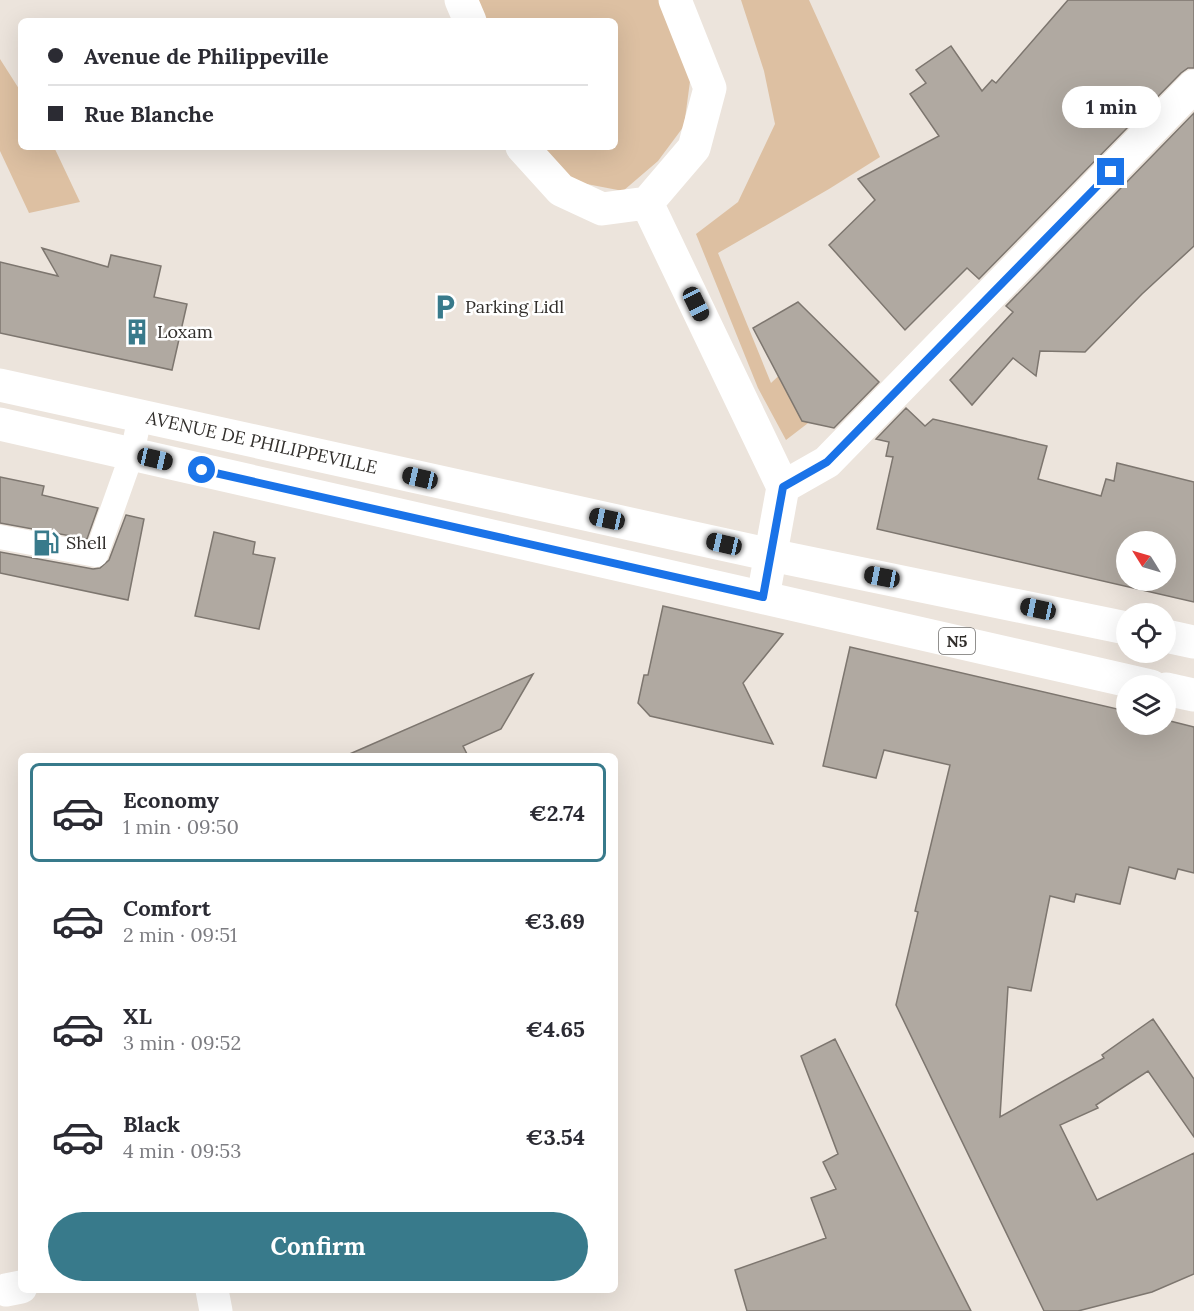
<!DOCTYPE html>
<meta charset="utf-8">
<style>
:root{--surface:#fff;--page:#f2f2f3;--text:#2b2b33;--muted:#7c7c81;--line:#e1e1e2;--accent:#387a8b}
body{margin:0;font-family:Lora,serif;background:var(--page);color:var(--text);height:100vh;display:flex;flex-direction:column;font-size:22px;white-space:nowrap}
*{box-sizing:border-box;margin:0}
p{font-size:20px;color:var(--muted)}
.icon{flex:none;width:33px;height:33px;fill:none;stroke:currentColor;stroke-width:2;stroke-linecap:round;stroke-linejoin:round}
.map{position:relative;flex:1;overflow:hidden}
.panel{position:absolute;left:18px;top:753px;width:600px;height:540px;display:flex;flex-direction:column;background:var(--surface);border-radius:9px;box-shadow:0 6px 24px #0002}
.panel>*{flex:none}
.banner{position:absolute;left:18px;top:18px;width:600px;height:132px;border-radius:9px;box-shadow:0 6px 24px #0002;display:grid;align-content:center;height:132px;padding:0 30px;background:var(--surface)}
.needle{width:39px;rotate:307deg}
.buttons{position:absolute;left:1116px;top:531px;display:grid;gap:12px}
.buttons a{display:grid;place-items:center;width:60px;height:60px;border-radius:50%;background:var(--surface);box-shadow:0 6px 24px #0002;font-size:30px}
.end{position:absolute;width:27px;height:27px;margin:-14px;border:8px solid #1a73e8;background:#fff;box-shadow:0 0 0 3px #fff}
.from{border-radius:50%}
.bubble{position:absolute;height:42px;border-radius:21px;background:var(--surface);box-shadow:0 6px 24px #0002;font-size:20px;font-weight:700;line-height:42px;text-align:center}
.car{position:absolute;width:18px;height:36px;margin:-18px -9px;border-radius:8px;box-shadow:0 0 4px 2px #0007;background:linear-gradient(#222 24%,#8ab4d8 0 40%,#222 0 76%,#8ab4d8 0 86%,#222 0)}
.banner b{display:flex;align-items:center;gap:21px;height:57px;font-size:22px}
.banner b+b{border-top:2px solid var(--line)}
.banner i{width:15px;height:15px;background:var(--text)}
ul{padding:10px 0 0;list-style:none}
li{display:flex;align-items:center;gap:18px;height:99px;margin:0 12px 9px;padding:0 18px;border:3px solid transparent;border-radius:9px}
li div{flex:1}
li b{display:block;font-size:22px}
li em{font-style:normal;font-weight:700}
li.active{border-color:var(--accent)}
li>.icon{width:54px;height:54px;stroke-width:1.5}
.button{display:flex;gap:12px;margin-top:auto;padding:12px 30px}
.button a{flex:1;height:69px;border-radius:36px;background:var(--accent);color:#fff;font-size:24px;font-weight:700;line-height:69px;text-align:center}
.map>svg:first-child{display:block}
.green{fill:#ddc0a2}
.building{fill:#b0a9a1;stroke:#7d766f;stroke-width:1.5;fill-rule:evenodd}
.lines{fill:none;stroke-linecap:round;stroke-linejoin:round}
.service{stroke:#fff;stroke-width:24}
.minor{stroke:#fff;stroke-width:33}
.primary{stroke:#fff;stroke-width:33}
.route{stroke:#1a73e8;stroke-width:8}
.labels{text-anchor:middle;stroke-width:5;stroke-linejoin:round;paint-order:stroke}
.shield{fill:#fff;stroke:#6f6d6b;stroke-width:1.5}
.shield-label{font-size:16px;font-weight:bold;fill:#312e2b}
.poi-label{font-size:18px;fill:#312e2b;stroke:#fff;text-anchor:start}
.street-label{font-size:18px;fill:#312e2b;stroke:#fff}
</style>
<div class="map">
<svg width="1194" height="1311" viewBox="0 0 1194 1311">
<rect width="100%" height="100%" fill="#ece4dc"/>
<path class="green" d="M476,0H662L691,74L684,126L658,161L623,191L571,181L537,147H615V21H485Z
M741,0H809L880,157L829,189L718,253L771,383L788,367L829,407L786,440L758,388L696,234L738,202L775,124L764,71Z
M0,59L21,92V147H54L80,202L29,213L0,151Z"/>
<path class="building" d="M1068,0H1194V68H1188L1181,73L979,279L967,268L905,330L829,245L875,200L858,179L939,136L910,94L926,83L916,70L951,46L982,91L992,80L996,83Z
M1194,113V246L1142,294L1085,352L1040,351L1036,376L1013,358L972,405L950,380L1013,312L1006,306Z
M42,248L108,267L111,255L161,266L154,297L187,304L172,370L0,333V262L58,276Z
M798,302L879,382L834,428L802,421L753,328Z
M906,408L925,426L933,419L1047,446L1038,479L1101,496L1106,479L1114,481L1117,463L1194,482V602L877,529L893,457L886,456L889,442L876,439ZM1126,542H1166V580H1126Z
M0,477L44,486L42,495L98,508L87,539L0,523Z
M126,515L144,519L128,600L0,573V552L93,569L100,568L109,560Z
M214,532L255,542L253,554L275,558L259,629L195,616Z
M663,606L783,634L743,683L773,744L650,716L638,703L644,675H648Z
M850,647L1126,711V724H1166V720L1194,727V873L1178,869L1175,879L1129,867L1120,904L1076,894L1074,902L1050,896L1031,991L1008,987L1000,1117L1104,1058L1102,1055L1153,1019L1194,1079V1137L1148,1071L1096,1105L1098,1108L1060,1125L1097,1200L1194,1153V1274L1152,1292L1078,1311H1044L896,1005L918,912L915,911L950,765L884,750L876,778L823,766Z
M533,674L501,729L463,746L468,756H345Z
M835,1039L932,1234L971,1311H747L735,1270L826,1238L811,1198L836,1189L823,1162L838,1154L801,1056Z"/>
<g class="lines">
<path class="service" d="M0,537L96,555L132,454L140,416"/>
<path class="minor" d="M461,0L470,21
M522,147L561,190L602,209L647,203L694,148L710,88L675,0
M647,203L783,487
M763,597L783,487L827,462L1194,86
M6,1290L21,1287
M212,1290L216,1311"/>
<g class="primary">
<path id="s1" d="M0,385L771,555L1126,628"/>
<path d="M0,424L1151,686"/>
<path d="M1166,636L1194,642"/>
<path d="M1166,689L1194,695"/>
</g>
</g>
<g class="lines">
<path class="route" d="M202,470L763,597L783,487L827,462L1111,172"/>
</g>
<defs>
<g id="parking-bare" transform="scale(2.07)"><path d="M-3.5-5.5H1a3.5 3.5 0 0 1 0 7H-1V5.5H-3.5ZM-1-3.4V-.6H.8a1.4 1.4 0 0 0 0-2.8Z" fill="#387a8b" stroke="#fff" stroke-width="2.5" paint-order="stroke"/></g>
<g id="building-bare" transform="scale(2.07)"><path d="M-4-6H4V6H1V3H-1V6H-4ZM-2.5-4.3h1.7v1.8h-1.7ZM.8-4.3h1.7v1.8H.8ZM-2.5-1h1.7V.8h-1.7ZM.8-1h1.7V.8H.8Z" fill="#387a8b" stroke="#fff" stroke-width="2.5" paint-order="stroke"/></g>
<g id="fuel-bare" transform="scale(2.07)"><path d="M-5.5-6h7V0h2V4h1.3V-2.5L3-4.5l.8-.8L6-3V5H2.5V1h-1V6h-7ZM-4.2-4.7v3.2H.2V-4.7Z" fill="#387a8b" stroke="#fff" stroke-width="2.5" paint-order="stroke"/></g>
</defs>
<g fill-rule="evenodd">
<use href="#parking-bare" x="445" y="307"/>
<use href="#building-bare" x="137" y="332"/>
<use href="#fuel-bare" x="46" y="543"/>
</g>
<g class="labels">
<rect class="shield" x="939" y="628" width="36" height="26" rx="4.5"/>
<g class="shield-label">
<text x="957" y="647">N5</text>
</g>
<g class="poi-label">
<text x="465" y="313">Parking Lidl</text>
<text x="157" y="338">Loxam</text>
<text x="66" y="549">Shell</text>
</g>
<g class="street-label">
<text dy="6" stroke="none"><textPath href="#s1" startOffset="268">AVENUE DE PHILIPPEVILLE</textPath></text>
</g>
</g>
</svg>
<div class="buttons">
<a><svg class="needle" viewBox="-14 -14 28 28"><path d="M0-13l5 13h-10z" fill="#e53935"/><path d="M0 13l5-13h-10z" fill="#7c7c81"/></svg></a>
<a><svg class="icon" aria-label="locate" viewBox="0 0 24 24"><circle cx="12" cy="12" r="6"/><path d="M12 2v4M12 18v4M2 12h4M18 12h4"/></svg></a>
<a><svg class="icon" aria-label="layers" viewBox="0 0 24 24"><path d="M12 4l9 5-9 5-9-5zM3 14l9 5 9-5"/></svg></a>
</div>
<i class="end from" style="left:202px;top:470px"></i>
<i class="end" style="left:1111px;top:172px"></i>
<div class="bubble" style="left:1062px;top:86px;width:99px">1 min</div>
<i class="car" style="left:696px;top:304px;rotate:154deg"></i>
<i class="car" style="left:155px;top:459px;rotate:103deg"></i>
<i class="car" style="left:420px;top:478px;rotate:283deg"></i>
<i class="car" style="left:607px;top:519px;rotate:282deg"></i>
<i class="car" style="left:724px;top:544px;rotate:283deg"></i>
<i class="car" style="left:882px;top:577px;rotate:281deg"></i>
<i class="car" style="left:1038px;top:609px;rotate:282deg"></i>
<div class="banner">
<b><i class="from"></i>Avenue de Philippeville</b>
<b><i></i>Rue Blanche</b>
</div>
<section class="panel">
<ul>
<li class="active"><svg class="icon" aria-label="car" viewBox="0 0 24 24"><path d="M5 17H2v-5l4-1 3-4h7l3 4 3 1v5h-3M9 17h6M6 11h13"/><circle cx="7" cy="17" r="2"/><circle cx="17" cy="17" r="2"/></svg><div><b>Economy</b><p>1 min · 09:50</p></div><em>€2.74</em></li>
<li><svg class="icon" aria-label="car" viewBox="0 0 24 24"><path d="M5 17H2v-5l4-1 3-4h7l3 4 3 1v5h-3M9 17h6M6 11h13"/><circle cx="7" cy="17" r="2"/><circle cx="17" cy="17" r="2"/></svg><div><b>Comfort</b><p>2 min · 09:51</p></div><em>€3.69</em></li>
<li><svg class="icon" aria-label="car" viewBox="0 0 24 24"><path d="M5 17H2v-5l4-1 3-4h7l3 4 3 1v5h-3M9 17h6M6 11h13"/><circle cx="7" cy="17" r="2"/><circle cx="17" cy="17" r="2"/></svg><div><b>XL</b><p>3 min · 09:52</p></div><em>€4.65</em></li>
<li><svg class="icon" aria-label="car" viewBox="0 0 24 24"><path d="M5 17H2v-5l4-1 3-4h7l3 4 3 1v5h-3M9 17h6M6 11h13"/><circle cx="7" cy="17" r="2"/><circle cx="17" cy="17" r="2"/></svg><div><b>Black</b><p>4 min · 09:53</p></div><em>€3.54</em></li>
</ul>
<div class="button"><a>Confirm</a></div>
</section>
</div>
